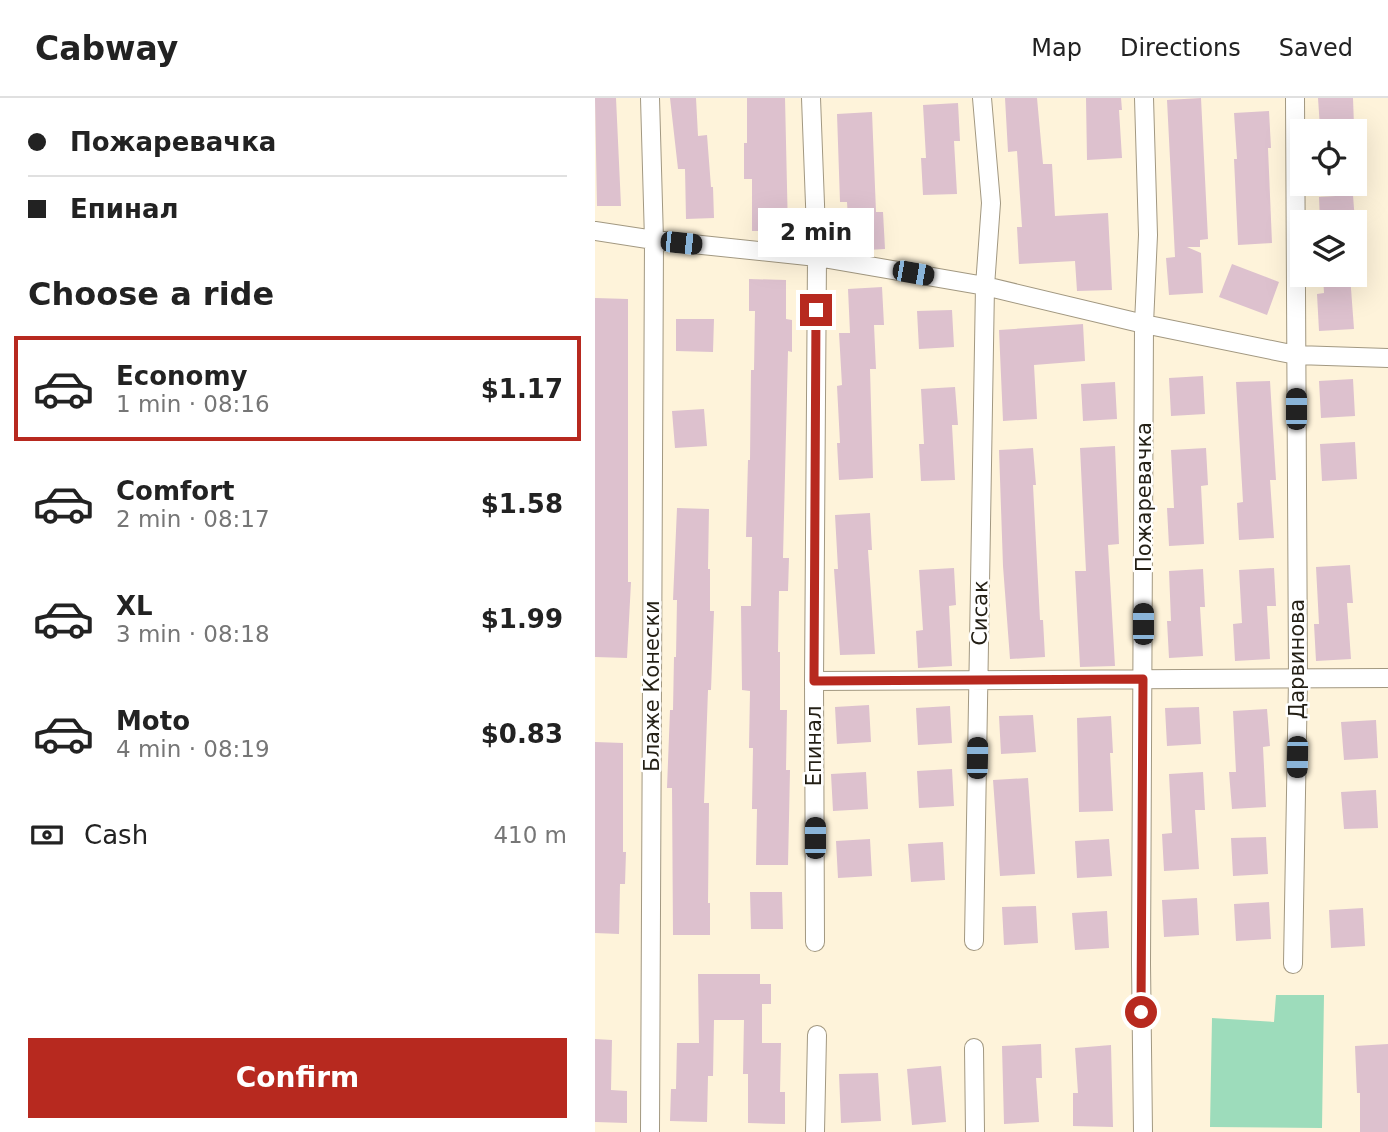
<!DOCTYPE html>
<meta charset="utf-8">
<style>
:root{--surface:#fff;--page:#f2f2f2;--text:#222;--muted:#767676;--line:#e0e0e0;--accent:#b7291f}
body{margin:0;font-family:"DejaVu Sans",sans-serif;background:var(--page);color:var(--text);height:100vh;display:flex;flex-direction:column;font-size:26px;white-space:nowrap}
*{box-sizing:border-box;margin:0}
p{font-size:23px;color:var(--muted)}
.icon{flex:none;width:38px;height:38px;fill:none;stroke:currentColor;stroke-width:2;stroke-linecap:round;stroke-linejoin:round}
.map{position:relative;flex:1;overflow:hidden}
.panel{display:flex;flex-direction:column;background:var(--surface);width:595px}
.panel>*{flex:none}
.banner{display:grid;align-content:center;height:154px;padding:0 28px;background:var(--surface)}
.tools{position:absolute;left:695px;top:21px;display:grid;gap:14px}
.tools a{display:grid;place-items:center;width:77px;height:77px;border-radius:0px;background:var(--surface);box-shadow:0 7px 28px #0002;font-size:35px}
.end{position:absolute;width:32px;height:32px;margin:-16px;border:9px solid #b7291f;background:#fff;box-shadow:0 0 0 4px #fff}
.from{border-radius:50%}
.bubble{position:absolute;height:49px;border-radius:0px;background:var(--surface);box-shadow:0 7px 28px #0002;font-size:23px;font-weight:800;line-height:49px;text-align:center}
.car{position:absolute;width:21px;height:42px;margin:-21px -10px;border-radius:9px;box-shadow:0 0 5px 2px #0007;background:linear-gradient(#222 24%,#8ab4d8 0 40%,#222 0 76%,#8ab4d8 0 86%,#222 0)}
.banner b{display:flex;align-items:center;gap:24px;height:66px;font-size:26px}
.banner b+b{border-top:2px solid var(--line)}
.banner i{width:18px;height:18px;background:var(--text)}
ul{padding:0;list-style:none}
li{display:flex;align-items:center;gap:21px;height:105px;margin:0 14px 10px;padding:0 14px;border:4px solid transparent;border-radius:0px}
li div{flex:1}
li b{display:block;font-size:26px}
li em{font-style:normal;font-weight:800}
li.current{border-color:var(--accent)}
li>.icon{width:63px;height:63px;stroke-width:1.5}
h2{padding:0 28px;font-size:32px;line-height:84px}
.pay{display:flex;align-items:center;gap:18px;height:77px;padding:0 28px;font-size:26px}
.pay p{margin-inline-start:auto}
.action{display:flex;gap:14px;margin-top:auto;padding:14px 28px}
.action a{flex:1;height:80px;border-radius:0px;background:var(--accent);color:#fff;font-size:28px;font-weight:800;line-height:80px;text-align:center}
header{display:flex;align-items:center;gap:42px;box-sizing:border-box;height:98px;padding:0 35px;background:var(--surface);border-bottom:2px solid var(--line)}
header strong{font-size:33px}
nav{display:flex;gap:38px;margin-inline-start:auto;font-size:24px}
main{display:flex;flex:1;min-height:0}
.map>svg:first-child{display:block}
.green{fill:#9ddcbb}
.building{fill:#ddc1ce}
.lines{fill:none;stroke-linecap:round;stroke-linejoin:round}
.minor-casing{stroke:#a29881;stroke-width:20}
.minor{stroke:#fff;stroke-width:18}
.route{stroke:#b7291f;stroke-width:9}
.labels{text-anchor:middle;stroke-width:5;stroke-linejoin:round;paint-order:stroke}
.street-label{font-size:21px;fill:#231f15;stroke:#fff}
</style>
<header>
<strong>Cabway</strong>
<nav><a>Map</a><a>Directions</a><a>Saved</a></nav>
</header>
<main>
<section class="panel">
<div class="banner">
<b><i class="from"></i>Пожаревачка</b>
<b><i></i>Епинал</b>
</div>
<h2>Choose a ride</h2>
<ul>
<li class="current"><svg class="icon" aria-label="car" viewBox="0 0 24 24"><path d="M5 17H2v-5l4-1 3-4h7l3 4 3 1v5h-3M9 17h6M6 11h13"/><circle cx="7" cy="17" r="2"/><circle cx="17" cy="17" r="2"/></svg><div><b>Economy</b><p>1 min · 08:16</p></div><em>$1.17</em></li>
<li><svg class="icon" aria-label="car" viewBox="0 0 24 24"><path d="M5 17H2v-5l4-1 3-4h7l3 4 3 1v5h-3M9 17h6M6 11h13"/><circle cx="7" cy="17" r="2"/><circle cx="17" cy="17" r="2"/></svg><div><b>Comfort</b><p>2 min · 08:17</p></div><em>$1.58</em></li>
<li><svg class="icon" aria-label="car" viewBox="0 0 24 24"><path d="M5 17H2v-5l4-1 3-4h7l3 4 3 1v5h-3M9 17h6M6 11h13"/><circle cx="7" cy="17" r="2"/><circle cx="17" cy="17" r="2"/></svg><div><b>XL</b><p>3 min · 08:18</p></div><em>$1.99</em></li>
<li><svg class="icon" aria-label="car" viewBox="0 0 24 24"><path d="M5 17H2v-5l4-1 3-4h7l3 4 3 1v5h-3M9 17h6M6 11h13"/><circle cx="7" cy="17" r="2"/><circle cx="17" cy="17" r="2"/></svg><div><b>Moto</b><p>4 min · 08:19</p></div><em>$0.83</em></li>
</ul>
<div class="pay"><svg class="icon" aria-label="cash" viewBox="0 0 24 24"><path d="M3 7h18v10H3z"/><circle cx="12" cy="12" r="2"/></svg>Cash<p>410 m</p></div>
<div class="action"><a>Confirm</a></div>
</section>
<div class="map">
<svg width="793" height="1034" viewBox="0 0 793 1034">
<rect width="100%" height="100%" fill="#fef3da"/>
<path class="green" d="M681,897H729L727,1030L615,1029L617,920L679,924Z"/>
<path class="building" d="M0,0H21L26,108H2Z
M75,0H101L103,38L112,37L116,89H118L119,120L91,121L90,71H83Z
M152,0H190L193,133H157V81H149V45H152Z
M410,0H442L448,66H457L460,118L513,115L517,192L482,193L480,163L424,166L422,129H427L422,53L413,54Z
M491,0H526L527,12H524L527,60L492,62Z
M606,0L613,141L605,142V149H592L606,155L608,195L574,197L571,160L580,159L572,2Z
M723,0H758L759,28L725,30Z
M363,5L365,43H359L362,96L328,97L326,60H331L328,7Z
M674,13L676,50H673L677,145L643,147L639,61H642L639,15Z
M277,14L281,114H288L290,151L255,153L252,104H245L242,16Z
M758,97L760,124H725L724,99Z
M637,166L684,184L672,217L624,199Z
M728,177H755L759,231L724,233L722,196L729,195Z
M154,181L191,182V221L197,222V254L193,253L188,460H194L193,493H184L183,554H185V612H192L191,672H195L193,767H161L162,711H157L158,650H154L155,593L147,592L146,508H156L157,439H151L153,362H155L156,272H159L160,213H154Z
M287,189L289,227H279L281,271H275L278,380L244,382L242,345H245L242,288L247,287L244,235H255L253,191Z
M0,200L33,201V484H36L32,560L0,559Z
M357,212L359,249L324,251L322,213Z
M81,221H119L118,254L81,253Z
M488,226L490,263L439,267L442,321L408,323L404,232Z
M608,278L610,316L576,318L574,280Z
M758,281L760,318L726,320L724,283Z
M675,283L681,382H675L679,440L644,442L642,405L648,404L641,284Z
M520,284L522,321L488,323L486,286Z
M360,289L363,327H357L360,382L326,383L324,346H329L326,291Z
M109,311L112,348L80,350L77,313Z
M760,344L762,381L727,383L725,346Z
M520,348L524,446L513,447L520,568L485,569L480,473H491L485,350Z
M438,350L441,387H438L445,522H448L450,559L415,561L408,468L404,352Z
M611,350L613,387L606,388L609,446L574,448L572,410H579L576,352Z
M82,410L114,411L113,471H115V513H119L116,592H113L109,705H114L113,805H115V837H78L77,690H72L75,612H78L79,559H81L82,502H78Z
M275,415L277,452H273L280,556L245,557L239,471H243L240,417Z
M755,467L758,505H752L756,561L721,563L719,526H724L721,469Z
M359,470L361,507L354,508L357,568L323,570L321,533L328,532L324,472Z
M679,470L681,508H672L675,561L640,563L638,526L647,525L644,472Z
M608,471L610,509H605L608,558L574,560L572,523H576L574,473Z
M274,607L276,644L242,646L240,609Z
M355,608L357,645L323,647L321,610Z
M604,609L606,646L572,648L570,610Z
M672,611L675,648L668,649L671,709L637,711L634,674H641L638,613Z
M438,617L441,654L406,656L404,618Z
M516,618L518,655H515L518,713L484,714L482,620Z
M781,622L783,660L749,662L746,624Z
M0,644L28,645V754H31L30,786H25L24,836L0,835Z
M357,671L359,708L324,710L322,673Z
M271,674L273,711L238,713L236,676Z
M608,674L610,712H600L604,771L569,773L567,736L577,735L574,676Z
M433,680L440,776L405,778L398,682Z
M781,692L783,730L749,731L746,694Z
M671,739L673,776L638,778L636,740Z
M275,741L277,778L243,780L241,743Z
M514,741L517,778L482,780L480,743Z
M348,744L350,782L316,784L313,746Z
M155,794H187L188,831H156Z
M602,800L604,837L569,839L567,802Z
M674,804L676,841L641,843L639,806Z
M441,808L443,845L409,847L407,809Z
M768,810L770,848L736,850L734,812Z
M512,813L514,850L480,852L477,815Z
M103,876H165V886H176V906H167V945H186L185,994H190V1026L153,1025V976H148L149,922H119L118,978H113L112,1024L75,1023L76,991H81L82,945H104Z
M0,941L17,942L16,992L32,993V1025L0,1024Z
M446,946L447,980H441L444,1024L409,1026L407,948Z
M793,946V1034H765V995H762L760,948Z
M516,947L518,1029L478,1028V995H483L480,950Z
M346,968L351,1024L317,1027L312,971Z
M283,975L286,1023L246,1025L244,976Z"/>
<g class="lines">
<g class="minor-casing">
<path id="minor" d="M55,0L59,142L55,1034
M216,0L222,159L219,583L220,844
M0,133L59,142L222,159L390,188L549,226L701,257L793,260
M219,583L793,580
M379,843L390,188L396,105L387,0
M698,866L703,581L700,0
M379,950L380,1034
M220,1034L222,937
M548,1034L546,866L549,226L553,137L549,0"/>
</g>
<use href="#minor" class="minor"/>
</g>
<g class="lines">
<path class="route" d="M221,212L219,583L548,581L546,914"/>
</g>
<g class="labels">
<g class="street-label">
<text transform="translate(549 399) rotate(-90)" y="7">Пожаревачка</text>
<text transform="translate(385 515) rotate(-89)" y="7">Сисак</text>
<text transform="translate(702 561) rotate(-90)" y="7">Дарвинова</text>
<text transform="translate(57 588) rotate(-90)" y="7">Блаже Конески</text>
<text transform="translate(219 648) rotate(-90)" y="7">Епинал</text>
</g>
</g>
</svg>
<div class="tools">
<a><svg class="icon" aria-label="locate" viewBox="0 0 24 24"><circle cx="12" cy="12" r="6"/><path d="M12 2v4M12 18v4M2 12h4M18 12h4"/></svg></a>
<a><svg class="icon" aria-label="layers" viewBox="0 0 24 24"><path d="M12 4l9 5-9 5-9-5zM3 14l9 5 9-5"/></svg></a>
</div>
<i class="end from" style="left:546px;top:914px"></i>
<i class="end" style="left:221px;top:212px"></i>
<div class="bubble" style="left:163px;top:110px;width:116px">2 min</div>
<i class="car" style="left:86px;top:145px;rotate:96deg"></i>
<i class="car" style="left:318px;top:175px;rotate:100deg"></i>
<i class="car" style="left:701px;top:311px;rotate:0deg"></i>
<i class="car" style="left:548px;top:526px;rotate:0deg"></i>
<i class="car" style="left:702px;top:659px;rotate:181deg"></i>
<i class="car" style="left:382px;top:660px;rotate:1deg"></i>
<i class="car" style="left:220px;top:740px;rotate:0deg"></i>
</div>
</main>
